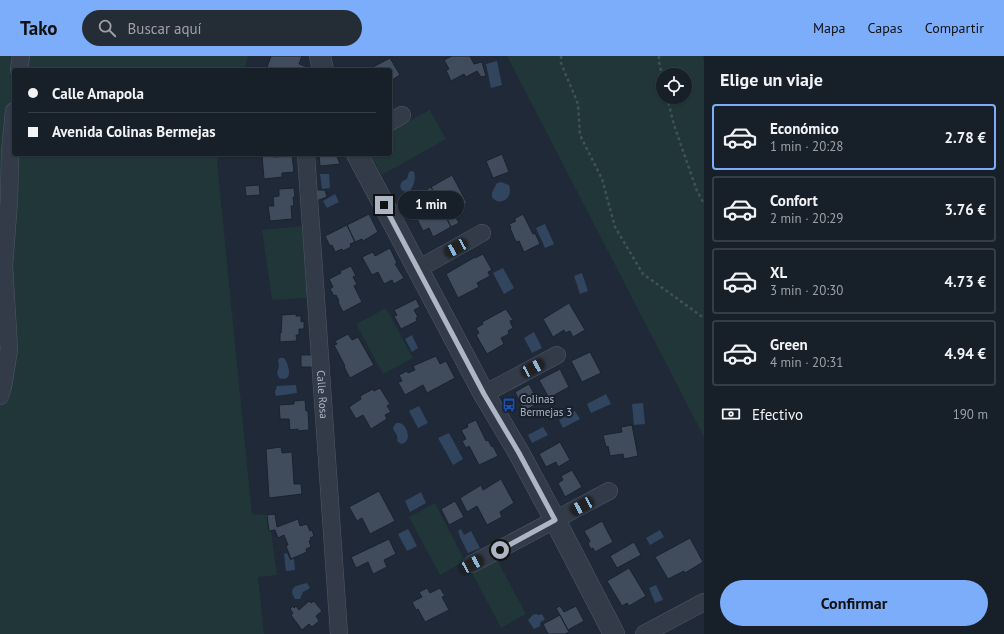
<!DOCTYPE html>
<html lang="es">
<meta charset="utf-8">
<style>
:root{--surface:#171f29;--page:#242c35;--text:#f1f3f6;--muted:#9ea2a8;--line:#363d46;--accent:#7cadfa}
body{margin:0;font-family:"PT Sans",sans-serif;background:var(--page);color:var(--text);height:100vh;display:flex;flex-direction:column;font-size:15px;white-space:nowrap}
*{box-sizing:border-box;margin:0}
p{font-size:13px;color:var(--muted)}
.icon{flex:none;width:22px;height:22px;fill:none;stroke:currentColor;stroke-width:2;stroke-linecap:round;stroke-linejoin:round}
.map{position:relative;flex:1;overflow:hidden}
.drawer{display:flex;flex-direction:column;background:var(--surface);width:300px}
.drawer>*{flex:none}
.top-card{position:absolute;left:12px;top:12px;width:380px;height:88px;border-radius:4px;box-shadow:0 1px 3px #0004,0 0 0 1px var(--line);display:grid;align-content:center;height:88px;padding:0 16px;background:var(--surface)}
.tools{position:absolute;left:656px;top:12px;display:grid;gap:8px}
.tools a{display:grid;place-items:center;width:36px;height:36px;border-radius:50%;background:var(--surface);box-shadow:0 1px 3px #0004,0 0 0 1px var(--line);font-size:20px}
.end{position:absolute;width:18px;height:18px;margin:-9px;border:5px solid #adb6c5;background:#111;box-shadow:0 0 0 2px #111}
.from{border-radius:50%}
.bubble{position:absolute;height:28px;border-radius:14px;background:var(--surface);box-shadow:0 1px 3px #0004,0 0 0 1px var(--line);font-size:13px;font-weight:700;line-height:28px;text-align:center}
.car{position:absolute;width:12px;height:24px;margin:-12px -6px;border-radius:5px;box-shadow:0 0 3px 1px #0007;background:linear-gradient(#222 24%,#8ab4d8 0 40%,#222 0 76%,#8ab4d8 0 86%,#222 0)}
.top-card b{display:flex;align-items:center;gap:14px;height:38px;font-size:15px}
.top-card b+b{border-top:1px solid var(--line)}
.top-card i{width:10px;height:10px;background:var(--text)}
ul{padding:0;list-style:none}
li{display:flex;align-items:center;gap:12px;height:66px;margin:0 8px 6px;padding:0 8px;border:2px solid var(--line);border-radius:4px}
li div{flex:1}
li b{display:block;font-size:15px}
li em{font-style:normal;font-weight:700}
li.current{border-color:var(--accent)}
li>.icon{width:36px;height:36px;stroke-width:1.5}
h2{padding:0 16px;font-size:18px;line-height:48px}
.pay{display:flex;align-items:center;gap:10px;height:44px;padding:0 16px;font-size:15px}
.pay p{margin-inline-start:auto}
.action{display:flex;gap:8px;margin-top:auto;padding:8px 16px}
.action a{flex:1;height:46px;border-radius:24px;background:var(--accent);color:#111;font-size:16px;font-weight:700;line-height:46px;text-align:center}
header{display:flex;align-items:center;gap:24px;box-sizing:border-box;height:56px;padding:0 20px;background:var(--accent);color:#111}
header strong{font-size:19px}
nav{display:flex;gap:22px;margin-inline-start:auto;font-size:14px}
.search{width:280px;height:36px;background:var(--page);display:flex;align-items:center;gap:10px;box-sizing:border-box;padding:0 14px;border-radius:22px;color:var(--muted);font-size:15px}
main{display:flex;flex:1;min-height:0}
.map>svg:first-child{display:block}
.green{fill:#213638;fill-rule:evenodd}
.water{fill:#32455f}
.building{fill:#404c5c;stroke:#1a222e}
.lines{fill:none;stroke-linecap:round;stroke-linejoin:round}
.minor-casing{stroke:#505966;stroke-width:18}
.tertiary-casing{stroke:#505966;stroke-width:22}
.path{stroke:#3f5356;stroke-width:2.5;stroke-dasharray:3 3;stroke-linecap:butt}
.minor{stroke:#333b48;stroke-width:17}
.tertiary{stroke:#333b48;stroke-width:21}
.route{stroke:#adb6c5;stroke-width:5}
.labels{text-anchor:middle;stroke-width:4;stroke-linejoin:round;paint-order:stroke}
.street-label{font-size:11px;fill:#adb6c5;stroke:#18202c}
.poi-label{font-size:11px;fill:#adb6c5;stroke:#18202c;text-anchor:start}
</style>
<header>
<strong>Tako</strong>
<div class="search"><svg class="icon" aria-label="search" viewBox="0 0 24 24"><circle cx="10" cy="10" r="6"/><path d="M15 15l6 6"/></svg>Buscar aquí</div>
<nav><a>Mapa</a><a>Capas</a><a>Compartir</a></nav>
</header>
<main>
<div class="map">
<svg width="704" height="578" viewBox="0 0 704 578">
<rect width="100%" height="100%" fill="#1f2937"/>
<path class="green" d="M0,0H248L244,14H14V98H219L217,106L252,458L267,459L269,475H271L277,519L258,521L264,578H0Z
M507,0H703L704,4V381ZM663,19H685V41H663Z
M430,54L446,83L382,119L370,98H390V75Z
M302,170L307,242L272,244L262,174Z
M386,252L413,302L383,318L356,268Z
M435,447L465,505L440,519L409,461Z
M497,504L526,558L501,572L472,517Z"/>
<path class="water" d="M497,5L502,29L491,32L486,8Z
M412,115L414,116C416,123 414,129 410,135C407,137 403,136 401,133C399,127 402,125 407,123L409,116Z
M329,118L330,132L322,133L320,118Z
M501,126L509,129C514,143 499,151 492,141V136L497,127Z
M335,138L339,146L327,152L323,145Z
M545,168L554,188L545,192L536,172Z
M503,212L514,232L504,238L493,217Z
M582,217L588,235L580,238L574,220Z
M534,276L542,292L532,297L524,282Z
M412,279L418,292L412,296L405,283Z
M280,302H284C289,308 294,327 279,322L277,317L279,310L278,304Z
M296,329L297,337L276,340L275,336L277,330Z
M606,338L611,348L591,357L587,348Z
M643,347L645,368L634,369L632,348Z
M419,350L428,367L418,372L409,355Z
M575,355L580,363L563,372L559,364Z
M396,367C397,367 398,367 400,367C407,369 413,386 401,388L397,385C399,378 394,377 393,372Z
M543,371L548,379L532,387L528,379Z
M449,377L463,403L453,409L438,382Z
M421,436L426,447L410,456L405,445Z
M408,473L417,490L407,495L398,478Z
M461,473L464,479L471,475L480,492L468,497L460,481V480L458,475Z
M660,474L664,481L650,489L646,482Z
M287,497L290,504L294,503L295,514L286,515L284,498Z
M307,527L310,532L303,536L300,543H295L292,537C292,529 300,529 307,527Z
M656,529L663,544L655,547L649,532Z
M535,558L539,559L542,558L545,564L542,565L540,567V570L534,573L528,564C531,562 531,559 535,558Z"/>
<path class="building" d="M271,0H302L299,8L307,11L305,14H266Z
M452,0H470L474,8L482,6L486,20L481,21L477,15L466,21L464,18L451,25L446,14L449,13L444,4Z
M390,2L400,19L390,25V14H374L373,11Z
M272,98L273,101L292,100L294,116L282,117V121L264,123L262,99Z
M319,98H336L340,108L320,110Z
M502,98L509,116L493,122L486,105Z
M452,119L467,147L452,155L459,167L451,171L431,131Z
M259,129L260,139L246,140L245,130Z
M431,131L451,171L433,181L429,172L423,175L416,161L419,160L417,157L419,156L411,142Z
M294,132L295,141H293L294,150H291L292,163L270,165L268,150H274L273,141L279,140V133Z
M315,134H325L327,141L316,145Z
M369,158L378,176L363,185L362,183L355,186L347,169Z
M523,158L533,178L535,177L540,188L524,196L519,185L516,186L510,172L511,171L509,168L516,165L514,163Z
M347,169L355,186L350,188L351,191L343,195L342,193L335,196L332,189L330,190L325,180Z
M390,192L397,207L395,208L404,222L394,228L392,224L384,228L378,216L372,219L362,201L373,196L375,200Z
M483,198L492,214L488,216L490,220L477,227L479,231L458,242L446,218L475,201V202Z
M351,210L356,220L353,221L357,228L354,230L362,246L343,256L338,246L339,245L336,239L334,240L330,233L333,231L329,223L341,217L340,215Z
M416,243L420,251L414,254L418,261L416,262L417,265L401,273L394,260L397,259L394,254Z
M569,247L585,274L573,281L570,275L565,277L564,274L553,281L543,263Z
M506,253L513,264L510,265L513,272L508,275L509,278L501,282L504,288L487,298L476,279L479,277L476,272L483,268L482,266Z
M296,258V260H301V266L304,265V273H299V279H296L297,285L280,286V277H281L282,259Z
M348,278L352,284L358,281L374,309L350,322L344,311L345,310L334,289L337,288L335,285Z
M590,296L601,317L582,326L571,305Z
M301,299H313L314,311H301Z
M436,300L440,308L446,305L455,322L427,337L423,329L405,339L398,326L402,325L399,319L407,315L408,317L415,314L413,310Z
M560,313L569,331L549,342L539,324Z
M529,328L539,347L524,355L515,336Z
M380,332L390,348L387,350L391,356L385,359L387,363L371,373L363,359L356,363L349,351L361,343L360,340L373,333L374,335Z
M305,344L306,355H308L309,374L298,375V373L290,374L289,363H280L279,349L294,348V345Z
M476,364L486,385L488,384L492,391L493,390L498,400L479,409L469,390L466,392L462,385L466,383L461,374L468,371L467,368Z
M632,369L638,400L624,403L623,398L610,400L608,390L606,391L603,379L622,376L621,371Z
M560,386L570,404L558,411L556,406L546,411L539,398Z
M281,391L282,397L292,396L294,428H301L302,438L269,442L266,393Z
M572,414L582,431L565,441L558,427L563,424L561,420Z
M501,423L514,447L500,456L502,461L487,469L477,450L467,456L460,442L481,429L483,434Z
M379,435L395,465L370,478L362,462L357,465L349,451Z
M455,445L464,461L449,469L441,453Z
M275,458L277,471L298,463L300,470L307,468L310,475L312,474L314,480L310,482L311,484L309,485L311,491L306,493L307,496L291,503L286,490L288,489L284,479L278,482L275,474L269,475L267,459Z
M602,465L613,486L595,496L593,492L591,493L588,488L590,485L584,475Z
M690,482L703,506L685,517L684,515L668,523L655,501Z
M389,483L396,498L384,504L387,511L373,518L368,506L356,512L351,501Z
M634,486L641,499L617,512L610,500Z
M629,512L646,540L629,550L627,547L622,550L607,525Z
M427,532L430,537L440,532L445,540L442,541L449,554L425,566L418,553L416,554L412,546L422,541L419,536Z
M309,545L311,547L314,545L322,555L316,560L319,565L312,571L309,568L302,574L291,559L293,557L290,553L293,550L294,552L296,550L299,554Z
M560,550L564,556L576,550L584,565L568,574L556,552Z
M560,559L569,576L565,578H548L543,568Z"/>
<g class="lines">
<g class="minor-casing">
<g id="minor">
<path d="M19,14L21,0"/>
<path d="M390,66L402,59"/>
<path id="s1" d="M306,98L339,578"/>
<path d="M418,213L482,177"/>
<path d="M484,338L557,299"/>
<path d="M0,340L3,331L9,293L4,210L9,144L10,96L14,55"/>
<path d="M472,508L609,435"/>
<path d="M644,578L704,546"/>
</g>
</g>
<g class="tertiary-casing">
<path id="tertiary" d="M320,0L323,14
M357,98L484,338L519,397L555,464L614,578"/>
</g>
<path class="path" d="M561,0V7L578,48L580,79L602,123L615,171L643,218L704,262
M659,0V6L663,23
M667,41L674,69L697,135L704,148"/>
<use href="#minor" class="minor"/>
<use href="#tertiary" class="tertiary"/>
</g>
<g class="lines">
<path class="route" d="M384,149L484,338L519,397L555,464L500,494"/>
</g>
<defs>
<g id="bus-bare" transform="scale(1.08)"><path d="M-5-6H5V4H4V6H2V4H-2V6H-4V4H-5ZM-3.5-4V0h7V-4ZM-3.5 1.2v1.5H-2V1.2ZM2 1.2v1.5H3.5V1.2Z" fill="#1a4fb4" stroke="#18202c" stroke-width="2.5" paint-order="stroke"/></g>
</defs>
<g fill-rule="evenodd">
<use href="#bus-bare" x="509" y="349"/>
</g>
<g class="labels">
<g class="street-label">
<text dy="4" stroke="none"><textPath href="#s1" startOffset="241">Calle Rosa</textPath></text>
</g>
<g class="poi-label">
<text x="520" y="347">Colinas<tspan x="520" dy="13">Bermejas 3</tspan></text>
</g>
</g>
</svg>
<div class="tools">
<a><svg class="icon" aria-label="locate" viewBox="0 0 24 24"><circle cx="12" cy="12" r="6"/><path d="M12 2v4M12 18v4M2 12h4M18 12h4"/></svg></a>
</div>
<i class="end from" style="left:500px;top:494px"></i>
<i class="end" style="left:384px;top:149px"></i>
<div class="bubble" style="left:398px;top:135px;width:66px">1 min</div>
<i class="car" style="left:456px;top:192px;rotate:241deg"></i>
<i class="car" style="left:533px;top:312px;rotate:62deg"></i>
<i class="car" style="left:582px;top:450px;rotate:242deg"></i>
<i class="car" style="left:472px;top:508px;rotate:62deg"></i>
<div class="top-card">
<b><i class="from"></i>Calle Amapola</b>
<b><i></i>Avenida Colinas Bermejas</b>
</div>
</div>
<section class="drawer">
<h2>Elige un viaje</h2>
<ul>
<li class="current"><svg class="icon" aria-label="car" viewBox="0 0 24 24"><path d="M5 17H2v-5l4-1 3-4h7l3 4 3 1v5h-3M9 17h6M6 11h13"/><circle cx="7" cy="17" r="2"/><circle cx="17" cy="17" r="2"/></svg><div><b>Económico</b><p>1 min · 20:28</p></div><em>2.78 €</em></li>
<li><svg class="icon" aria-label="car" viewBox="0 0 24 24"><path d="M5 17H2v-5l4-1 3-4h7l3 4 3 1v5h-3M9 17h6M6 11h13"/><circle cx="7" cy="17" r="2"/><circle cx="17" cy="17" r="2"/></svg><div><b>Confort</b><p>2 min · 20:29</p></div><em>3.76 €</em></li>
<li><svg class="icon" aria-label="car" viewBox="0 0 24 24"><path d="M5 17H2v-5l4-1 3-4h7l3 4 3 1v5h-3M9 17h6M6 11h13"/><circle cx="7" cy="17" r="2"/><circle cx="17" cy="17" r="2"/></svg><div><b>XL</b><p>3 min · 20:30</p></div><em>4.73 €</em></li>
<li><svg class="icon" aria-label="car" viewBox="0 0 24 24"><path d="M5 17H2v-5l4-1 3-4h7l3 4 3 1v5h-3M9 17h6M6 11h13"/><circle cx="7" cy="17" r="2"/><circle cx="17" cy="17" r="2"/></svg><div><b>Green</b><p>4 min · 20:31</p></div><em>4.94 €</em></li>
</ul>
<div class="pay"><svg class="icon" aria-label="cash" viewBox="0 0 24 24"><path d="M3 7h18v10H3z"/><circle cx="12" cy="12" r="2"/></svg>Efectivo<p>190 m</p></div>
<div class="action"><a>Confirmar</a></div>
</section>
</main>
